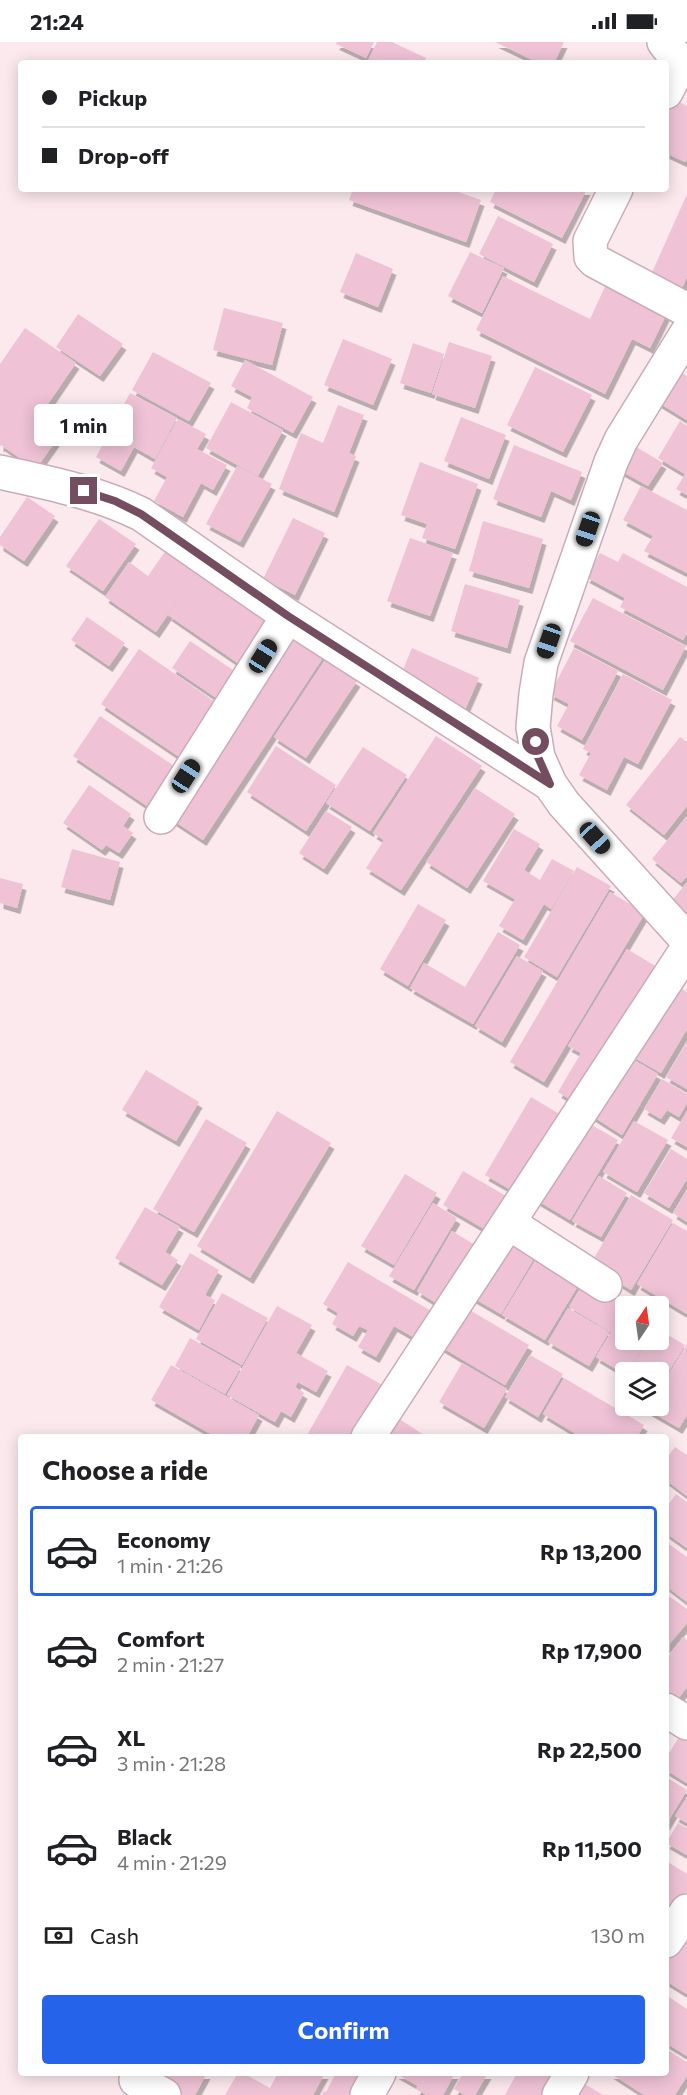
<!DOCTYPE html>
<meta charset="utf-8">
<style>
:root{--surface:#fff;--page:#f6f6f6;--text:#202124;--muted:#757577;--line:#e0e0e0;--accent:#2563eb}
body{margin:0;font-family:Commissioner,sans-serif;background:var(--page);color:var(--text);height:100vh;display:flex;flex-direction:column;font-size:22px;white-space:nowrap}
*{box-sizing:border-box;margin:0}
p{font-size:20px;color:var(--muted)}
.icon{flex:none;width:33px;height:33px;fill:none;stroke:currentColor;stroke-width:2;stroke-linecap:round;stroke-linejoin:round}
.map{position:relative;flex:1;overflow:hidden}
.drawer{position:absolute;left:18px;top:1392px;width:651px;height:642px;display:flex;flex-direction:column;background:var(--surface);border-radius:6px;box-shadow:0 3px 15px #0003}
.drawer>*{flex:none}
.banner{position:absolute;left:18px;top:18px;width:651px;height:132px;border-radius:6px;box-shadow:0 3px 15px #0003;display:grid;align-content:center;height:132px;padding:0 24px;background:var(--surface)}
.needle{width:39px;rotate:13deg}
.controls{position:absolute;left:615px;top:1254px;display:grid;gap:12px}
.controls a{display:grid;place-items:center;width:54px;height:54px;border-radius:6px;background:var(--surface);box-shadow:0 3px 15px #0003;font-size:30px}
.end{position:absolute;width:27px;height:27px;margin:-14px;border:8px solid #744e60;background:#fff;box-shadow:0 0 0 3px #fff}
.from{border-radius:50%}
.bubble{position:absolute;height:42px;border-radius:6px;background:var(--surface);box-shadow:0 3px 15px #0003;font-size:20px;font-weight:700;line-height:42px;text-align:center}
.car{position:absolute;width:18px;height:36px;margin:-18px -9px;border-radius:8px;box-shadow:0 0 4px 2px #0007;background:linear-gradient(#222 24%,#8ab4d8 0 40%,#222 0 76%,#8ab4d8 0 86%,#222 0)}
.banner b{display:flex;align-items:center;gap:21px;height:57px;font-size:22px}
.banner b+b{border-top:2px solid var(--line)}
.banner i{width:15px;height:15px;background:var(--text)}
ul{padding:0;list-style:none}
li{display:flex;align-items:center;gap:18px;height:90px;margin:0 12px 9px;padding:0 12px;border:3px solid transparent;border-radius:6px}
li div{flex:1}
li b{display:block;font-size:22px}
li em{font-style:normal;font-weight:700}
li.active{border-color:var(--accent)}
li>.icon{width:54px;height:54px;stroke-width:1.5}
h2{padding:0 24px;font-size:27px;line-height:72px}
.pay{display:flex;align-items:center;gap:15px;height:66px;padding:0 24px;font-size:22px}
.pay p{margin-inline-start:auto}
.cta{display:flex;gap:12px;margin-top:auto;padding:12px 24px}
.cta a{flex:1;height:69px;border-radius:6px;background:var(--accent);color:#fff;font-size:24px;font-weight:700;line-height:69px;text-align:center}
.status{display:flex;justify-content:space-between;align-items:center;height:42px;padding:0 30px;background:var(--surface);direction:ltr}
.status svg{height:16px;fill:currentColor}
.map>svg:first-child{display:block}
.building{fill:#efc2d6;filter:url(#shadow)}
.lines{fill:none;stroke-linecap:round;stroke-linejoin:round}
.minor-casing{stroke:#caacb9;stroke-width:36}
.minor{stroke:#fff;stroke-width:33}
.route{stroke:#744e60;stroke-width:8}
</style>
<div class="status"><b>21:24</b><svg viewBox="0 0 49 12"><path d="M0 12V9h3v3zM5 12V6h3v6zM10 12V3h3v9zM15 12V0h3v12zM26 1h20v11H26zM47 4h2v5h-2z"/></svg></div>
<div class="map">
<svg width="687" height="2053" viewBox="0 0 687 2053">
<defs>
<filter id="shadow"><feDropShadow dx="3.5" dy="6" stdDeviation="0" flood-color="#0004"/></filter>
</defs>
<rect width="100%" height="100%" fill="#fbe9ed"/>
<path class="building" d="M337,0H374L366,16L336,2Z
M377,0H392L426,16L424,21H367Z
M495,0H564L554,21H539Z
M674,57L687,64V117L685,120L666,111V73Z
M353,147H450L481,158L466,200L349,158Z
M496,147H587L562,196L490,160Z
M687,152V234L681,249L650,235Z
M498,174L553,202L534,240L479,212Z
M470,210L504,226L482,271L448,254Z
M356,211L393,227L378,265L340,250Z
M503,234L590,277L609,236L669,267L650,306L632,297L605,352L476,288Z
M224,266L283,281L272,323L213,308Z
M78,272L123,302L100,334L56,305Z
M25,286L76,321L41,372L64,387L36,427L1,403L0,405V322Z
M343,297L392,317L373,363L324,343Z
M449,300L492,314L475,366L432,352Z
M413,301L444,312L431,351L400,341Z
M153,310L211,341L189,379L132,348Z
M245,318L313,355L293,391L247,366L252,355L231,344Z
M535,325L592,353L563,410L507,383Z
M675,327L687,334V378L656,359Z
M130,351L177,376L155,417L134,405L121,429L96,415Z
M231,360L283,388L258,434L206,406Z
M338,363L364,373L349,411L356,414L334,470L279,447L301,391L323,401Z
M461,375L506,393L489,437L444,419Z
M178,377L206,392L197,407L227,423L213,448L201,441L183,475L154,459L167,435L151,426Z
M680,379L687,384V453L676,447L685,432L658,416Z
M514,403L582,430L571,458L551,449L541,475L493,457Z
M633,403L663,421L648,444L618,427Z
M420,420L478,442L455,507L422,496L427,482L401,473Z
M237,424L272,442L240,500L206,482Z
M641,444L687,468V531L644,509L653,494L623,478Z
M27,455L55,474L24,519L0,503V495Z
M293,476L325,491L295,553L263,537Z
M99,477L136,502L103,549L66,524Z
M483,479L543,497L529,546L469,529Z
M410,496L453,511L430,574L387,559Z
M171,501L281,579L248,628L168,573L191,538L156,590L105,555L129,520L148,534Z
M600,511L618,520L623,511L687,545V591L683,598L620,565L625,556L586,535Z
M465,542L520,558L507,606L451,589Z
M593,556L686,604L663,648L570,599Z
M87,575L125,601L109,624L71,598Z
M292,585L328,608L203,798L168,775Z
M190,599L239,632L221,659L172,626Z
M412,606L479,636L464,670L398,640Z
M574,606L618,629L582,698L557,684L569,662L550,652Z
M139,607L224,666L187,720L101,662Z
M325,618L357,639L306,716L274,695Z
M623,632L672,658L638,722L624,715L607,748L579,733L591,711L583,707Z
M100,674L183,730L156,770L73,714Z
M436,694L482,724L401,848L366,826L384,798L373,791Z
M680,695L687,700V764L664,793L626,763Z
M276,704L336,743L306,789L247,750Z
M363,705L407,733L370,789L326,761Z
M89,743L131,772L123,784L133,791L119,811L106,803L102,808L63,781Z
M475,746L515,772L467,846L426,820Z
M326,769L352,785L324,827L299,811Z
M687,774V834L681,841L652,817Z
M514,787L540,802L524,828L540,838L552,817L574,829L551,867L544,862L523,898L499,884L515,857L483,839Z
M72,807L120,820L110,858L61,845Z
M577,825L611,844L557,935L524,915Z
M0,836L23,842L17,866L0,861Z
M687,840V873L671,860Z
M610,850L645,871L544,1040L510,1020Z
M418,862L446,878L408,944L380,927Z
M498,890L520,903L473,982L410,946L424,921L465,945Z
M627,907L664,929L583,1065L558,1050L581,1011L568,1004Z
M517,914L543,929L502,1000L475,984Z
M669,939L687,950V987L661,1031L626,1011Z
M687,1000V1047L666,1035Z
M624,1012L658,1032L622,1093L589,1072Z
M146,1028L199,1060L176,1099L122,1068Z
M662,1037L687,1052V1061L679,1075L667,1068L661,1077L644,1067Z
M531,1055L568,1077L522,1154L485,1133Z
M277,1069L331,1101L250,1236L197,1204Z
M687,1069V1105L671,1096Z
M206,1077L247,1101L194,1190L153,1167Z
M583,1078L618,1098L570,1178L535,1157Z
M634,1079L668,1098L637,1150L603,1130Z
M671,1107L687,1117V1137L669,1166L644,1151Z
M463,1129L513,1158L493,1192L443,1163Z
M405,1132L437,1151L394,1223L361,1204Z
M599,1134L627,1151L601,1195L572,1179Z
M687,1147V1180L673,1171Z
M631,1153L673,1178L631,1248L590,1223Z
M433,1161L457,1176L414,1248L389,1234Z
M145,1165L180,1185L165,1210L178,1218L162,1243L115,1216Z
M673,1181L687,1189V1272L637,1242Z
M452,1189L475,1203L439,1263L417,1249Z
M508,1190L539,1208L501,1272L470,1254Z
M541,1209L584,1234L545,1298L502,1273Z
M190,1211L219,1228L205,1253L215,1258L199,1288L159,1265Z
M348,1220L438,1273L422,1300L394,1284L376,1315L358,1305L368,1288L359,1284L353,1294L332,1282L338,1271L323,1262Z
M584,1240L626,1264V1298H647L626,1333L596,1315L611,1290L569,1265Z
M222,1251L268,1276L242,1323L196,1297Z
M461,1263L529,1303L505,1343L438,1303Z
M277,1264L312,1283L296,1311L328,1329L316,1350L298,1340L295,1345L304,1351L291,1375L281,1369L275,1380L227,1353Z
M568,1266L609,1290L589,1324L548,1300Z
M658,1287L685,1303L658,1347V1330H629L648,1298H658Z
M190,1296L241,1325L225,1352L175,1324Z
M687,1302V1373L679,1386L648,1368L651,1364H658V1350Z
M530,1313L563,1332L538,1375L505,1355Z
M462,1321L507,1347L484,1386L439,1360Z
M171,1323L259,1373L247,1395H216L151,1358Z
M347,1323L386,1345L358,1395H306Z
M564,1336L644,1383L637,1395H581L543,1372Z
M389,1370L427,1395H373Z
M675,1405L687,1413V1454L666,1438V1417Z
M676,1452L687,1460V1506L666,1491V1466Z
M666,1500L687,1515V1560L666,1544Z
M666,1552L687,1567V1581L666,1606Z
M683,1595L687,1598V1645L671,1666L666,1662V1617Z
M684,1687L687,1689V1741L666,1728V1716Z
M666,1735L687,1748L666,1783Z
M687,1755V1781L675,1774Z
M678,1781L687,1786V1813L666,1801Z
M666,1819L687,1832V1854L666,1889Z
M681,1894L687,1898V1952L666,1939V1919Z
M666,1953L687,1967V2014L666,2001Z
M666,2007L687,2020V2034L675,2053H644L610,2031H666Z
M158,2031H207L195,2053H182L154,2038Z
M238,2031H243L270,2046L278,2031H325L313,2053H225Z
M336,2031H360L371,2037L363,2053H322L324,2049L326,2050Z
M395,2031H455L443,2053H427L416,2047L418,2044Z
M463,2031H488L475,2053H465L454,2047Z
M517,2031H558L546,2053H505Z
M575,2036L603,2053H564Z"/>
<g class="lines">
<g class="minor-casing">
<path id="minor" d="M664,0L687,30
M666,50L680,22
M616,147L590,199L591,215L595,219L687,268
M687,291L621,398L611,420L541,621L536,652L533,685L538,715L550,742L564,762L687,898
M0,430C48,441 96,450 141,472L288,574L550,742
M161,775L288,574
M509,1181L605,1243
M368,1395L687,907
M666,1668L687,1681
M666,1899L687,1869
M136,2038L164,2053
M367,2053L379,2031
M559,2053L572,2031"/>
</g>
<use href="#minor" class="minor"/>
</g>
<g class="lines">
<path class="route" d="M84,449L115,459L141,472L288,574L550,742L538,715L536,700"/>
</g>
</svg>
<div class="controls">
<a><svg class="needle" viewBox="-14 -14 28 28"><path d="M0-13l5 13h-10z" fill="#e53935"/><path d="M0 13l5-13h-10z" fill="#757577"/></svg></a>
<a><svg class="icon" aria-label="layers" viewBox="0 0 24 24"><path d="M12 4l9 5-9 5-9-5zM3 14l9 5 9-5"/></svg></a>
</div>
<i class="end from" style="left:536px;top:700px"></i>
<i class="end" style="left:84px;top:449px"></i>
<div class="bubble" style="left:34px;top:362px;width:99px">1 min</div>
<i class="car" style="left:588px;top:487px;rotate:199deg"></i>
<i class="car" style="left:549px;top:599px;rotate:199deg"></i>
<i class="car" style="left:263px;top:614px;rotate:32deg"></i>
<i class="car" style="left:186px;top:734px;rotate:33deg"></i>
<i class="car" style="left:595px;top:796px;rotate:138deg"></i>
<div class="banner">
<b><i class="from"></i>Pickup</b>
<b><i></i>Drop-off</b>
</div>
<section class="drawer">
<h2>Choose a ride</h2>
<ul>
<li class="active"><svg class="icon" aria-label="car" viewBox="0 0 24 24"><path d="M5 17H2v-5l4-1 3-4h7l3 4 3 1v5h-3M9 17h6M6 11h13"/><circle cx="7" cy="17" r="2"/><circle cx="17" cy="17" r="2"/></svg><div><b>Economy</b><p>1 min · 21:26</p></div><em>Rp 13,200</em></li>
<li><svg class="icon" aria-label="car" viewBox="0 0 24 24"><path d="M5 17H2v-5l4-1 3-4h7l3 4 3 1v5h-3M9 17h6M6 11h13"/><circle cx="7" cy="17" r="2"/><circle cx="17" cy="17" r="2"/></svg><div><b>Comfort</b><p>2 min · 21:27</p></div><em>Rp 17,900</em></li>
<li><svg class="icon" aria-label="car" viewBox="0 0 24 24"><path d="M5 17H2v-5l4-1 3-4h7l3 4 3 1v5h-3M9 17h6M6 11h13"/><circle cx="7" cy="17" r="2"/><circle cx="17" cy="17" r="2"/></svg><div><b>XL</b><p>3 min · 21:28</p></div><em>Rp 22,500</em></li>
<li><svg class="icon" aria-label="car" viewBox="0 0 24 24"><path d="M5 17H2v-5l4-1 3-4h7l3 4 3 1v5h-3M9 17h6M6 11h13"/><circle cx="7" cy="17" r="2"/><circle cx="17" cy="17" r="2"/></svg><div><b>Black</b><p>4 min · 21:29</p></div><em>Rp 11,500</em></li>
</ul>
<div class="pay"><svg class="icon" aria-label="cash" viewBox="0 0 24 24"><path d="M3 7h18v10H3z"/><circle cx="12" cy="12" r="2"/></svg>Cash<p>130 m</p></div>
<div class="cta"><a>Confirm</a></div>
</section>
</div>
